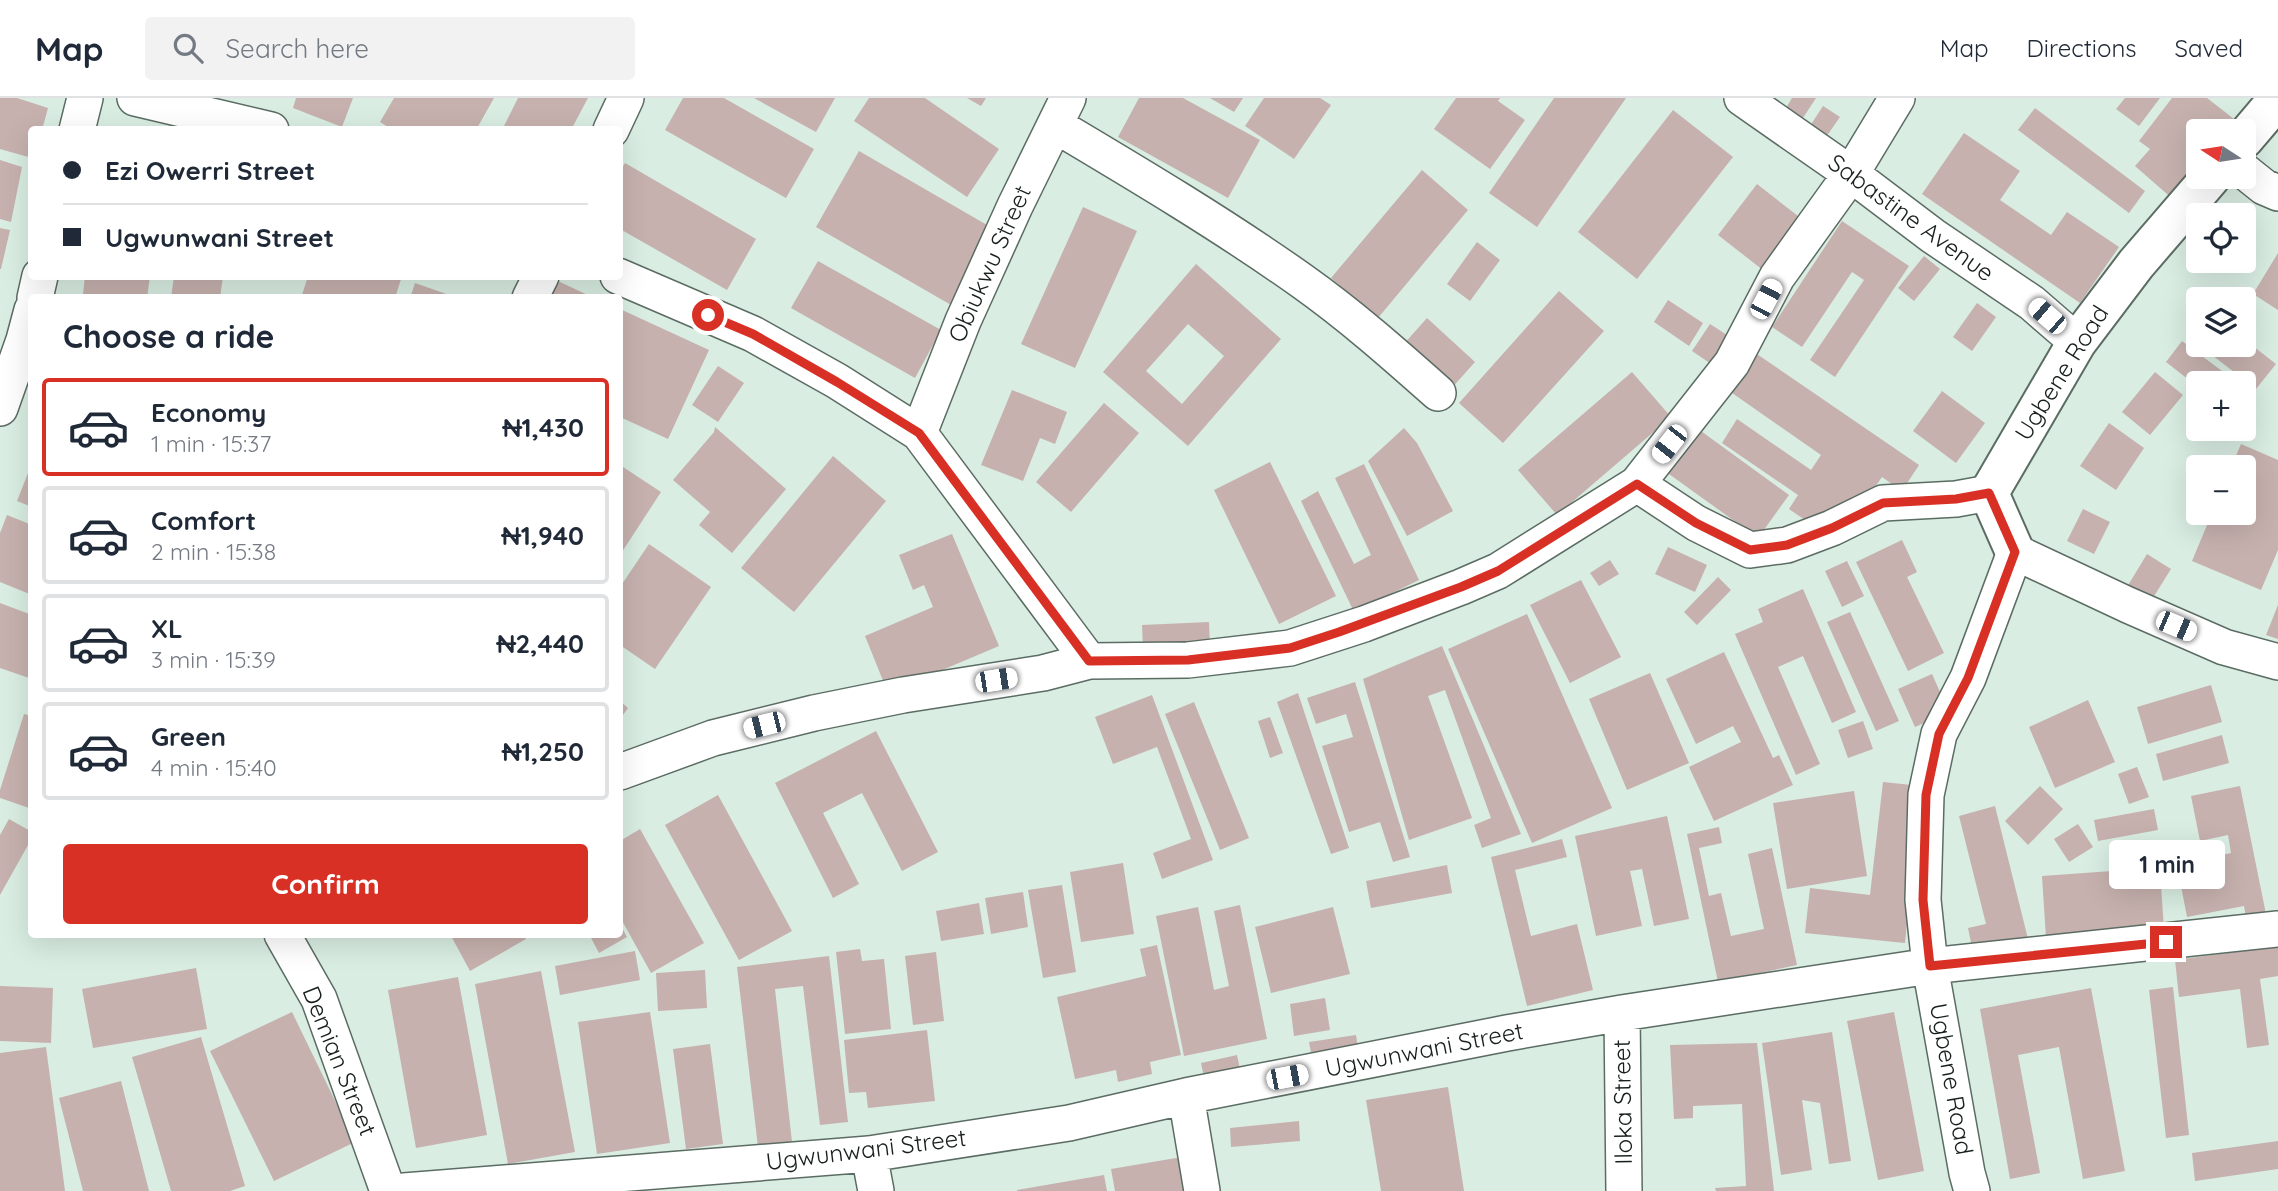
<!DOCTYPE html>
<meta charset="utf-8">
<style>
:root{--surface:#fff;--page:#f2f2f3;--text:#1f2937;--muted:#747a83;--line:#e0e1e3;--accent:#d93025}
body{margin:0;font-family:Quicksand,sans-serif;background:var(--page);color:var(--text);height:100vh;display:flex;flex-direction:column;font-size:26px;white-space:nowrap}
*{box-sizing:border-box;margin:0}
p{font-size:23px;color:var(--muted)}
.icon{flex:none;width:38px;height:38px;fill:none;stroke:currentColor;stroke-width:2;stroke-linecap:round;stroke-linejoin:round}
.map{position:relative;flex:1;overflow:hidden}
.drawer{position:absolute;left:28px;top:196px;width:595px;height:644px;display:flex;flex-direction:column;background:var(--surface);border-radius:7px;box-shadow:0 7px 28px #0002}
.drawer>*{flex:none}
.banner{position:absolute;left:28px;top:28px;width:595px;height:154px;border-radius:7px;box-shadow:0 7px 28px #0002;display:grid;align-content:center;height:154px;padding:0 35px;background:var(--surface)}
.needle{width:46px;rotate:282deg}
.controls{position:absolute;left:2186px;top:21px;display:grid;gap:14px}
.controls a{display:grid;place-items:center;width:70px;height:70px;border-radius:7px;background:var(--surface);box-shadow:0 7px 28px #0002;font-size:35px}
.end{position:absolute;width:32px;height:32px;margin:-16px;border:9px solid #d93025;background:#fff;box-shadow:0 0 0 4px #fff}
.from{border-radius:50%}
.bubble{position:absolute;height:49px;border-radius:7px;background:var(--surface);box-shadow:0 7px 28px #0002;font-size:23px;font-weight:700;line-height:49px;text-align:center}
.car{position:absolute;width:21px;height:42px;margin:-21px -10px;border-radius:9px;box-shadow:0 0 5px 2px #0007;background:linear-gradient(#fff 24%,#345 0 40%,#fff 0 76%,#345 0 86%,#fff 0)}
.banner b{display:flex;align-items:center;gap:24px;height:66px;font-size:26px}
.banner b+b{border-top:2px solid var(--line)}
.banner i{width:18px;height:18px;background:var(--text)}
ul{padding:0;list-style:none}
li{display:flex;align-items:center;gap:21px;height:98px;margin:0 14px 10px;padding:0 21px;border:4px solid var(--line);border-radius:7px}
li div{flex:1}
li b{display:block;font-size:26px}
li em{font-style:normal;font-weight:700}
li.current{border-color:var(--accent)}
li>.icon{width:63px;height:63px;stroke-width:1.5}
h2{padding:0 35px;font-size:32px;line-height:84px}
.cta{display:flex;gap:14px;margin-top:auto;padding:14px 35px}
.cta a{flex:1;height:80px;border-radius:7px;background:var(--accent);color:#fff;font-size:28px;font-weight:700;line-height:80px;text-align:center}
header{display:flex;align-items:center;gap:42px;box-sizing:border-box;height:98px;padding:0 35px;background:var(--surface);border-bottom:2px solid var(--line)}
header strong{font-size:33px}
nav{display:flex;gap:38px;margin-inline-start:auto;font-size:24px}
.search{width:490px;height:63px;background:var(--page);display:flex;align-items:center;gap:18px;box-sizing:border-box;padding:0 24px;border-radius:7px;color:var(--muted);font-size:26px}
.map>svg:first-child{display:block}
.building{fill:#c6b1ae;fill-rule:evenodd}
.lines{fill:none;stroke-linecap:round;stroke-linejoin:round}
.street-casing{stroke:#5b6c63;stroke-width:38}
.secondary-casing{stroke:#5b6c63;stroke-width:42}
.street{stroke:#fff;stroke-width:35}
.secondary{stroke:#fff;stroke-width:38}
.route{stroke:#d93025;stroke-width:9}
.labels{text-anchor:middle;stroke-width:6;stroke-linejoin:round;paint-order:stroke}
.street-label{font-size:24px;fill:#18201c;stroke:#fff}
</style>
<header>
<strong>Map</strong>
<div class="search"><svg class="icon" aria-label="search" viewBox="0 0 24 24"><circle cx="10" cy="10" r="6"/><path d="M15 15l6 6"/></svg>Search here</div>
<nav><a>Map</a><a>Directions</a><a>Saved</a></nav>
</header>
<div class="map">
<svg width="2278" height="1093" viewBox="0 0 2278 1093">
<rect width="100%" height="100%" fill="#d9ede2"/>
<path class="building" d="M0,0H17L48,10L42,32H32V60L0,51Z
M296,0H353L342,29L293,10Z
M394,0H494L476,32H393L380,24Z
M518,0H588L571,32H502Z
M683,0H724L814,51L786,100L665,32Z
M754,0H835L816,34Z
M869,0H925L999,51L967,99L854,23Z
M967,0H986L981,8Z
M1139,0H1183L1260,42L1228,100L1118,39Z
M1210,0H1243L1234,14Z
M1264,0H1320L1331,7L1294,61L1245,28Z
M1456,0H1500L1498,3L1525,22L1490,71L1434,31Z
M1554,0H1626L1537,129L1489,95Z
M1792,0H1816L1799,26L1783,15Z
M2125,0H2160L2139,28L2116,11Z
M2172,0H2207L2234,21L2224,33H2198V76L2175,103L2135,68L2150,51L2139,43Z
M1823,8L1840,19L1826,39L1810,28Z
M2035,10L2145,93L2129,115L2018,32Z
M1673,12L1733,59L1637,181L1578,134Z
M1964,35L2020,73L2000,102L2051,137L2067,114L2119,149L2080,205L1922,96Z
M859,53L994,131L951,207L816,129Z
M0,62L22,69L11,124L0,121Z
M625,65L756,141L727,192L620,131V74Z
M1422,72L1468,112L1378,220L1331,180Z
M1757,86L1807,125L1768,176L1718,137Z
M1083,109L1137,133L1075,270L1021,246Z
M1842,123L1909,168L1835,279L1810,262L1864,182L1852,174L1802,249L1772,229Z
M0,130L10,132L1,171H0Z
M1477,144L1500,162L1470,203L1447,186Z
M2278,155V212L2253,196Z
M1924,158L1940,171L1914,203L1898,190Z
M818,163L941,232L915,280L791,210Z
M1196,166L1281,241L1188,348L1103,274ZM1188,226L1224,258L1182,306L1146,273Z
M85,178H150L147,200H111L83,196Z
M174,178H223L220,200H171Z
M308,178H402L395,200H301Z
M558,183L594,200H550Z
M415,185L455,199V200H410Z
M1559,193L1604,233L1503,345L1459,305Z
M1668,202L1703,225L1689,248L1654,224Z
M1977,205L1996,219L1972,253L1953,239Z
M620,211L709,252L668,341L620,319Z
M1427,220L1475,264L1449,293L1402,248Z
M1710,226L1738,244L1720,272L1692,253Z
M2244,241L2276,266L2256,291L2199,247H2244Z
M2182,243L2226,276L2219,285H2198V289L2166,264Z
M1751,252L1919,367L1902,393L1882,379L1861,409L1818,431L1789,411L1798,397L1722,345L1737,321L1811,372L1821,357L1725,290Z
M718,268L744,285L718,324L692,307Z
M1632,274L1671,319L1557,417L1518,372Z
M2155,274L2183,297L2150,337L2122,314Z
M1012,292L1067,314L1055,346L1040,340L1023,383L981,367Z
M1942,293L1985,325L1956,365L1913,333Z
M1104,305L1139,335L1071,414L1036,384Z
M2109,325L2144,350L2116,392L2080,368Z
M1694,328L1789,397L1758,440L1662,371Z
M715,329L786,391L732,455L699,427L710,414L673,382L714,334Z
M1404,330L1417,345L1453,413L1407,438L1368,363Z
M2241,346L2278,362V452L2261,492L2192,463L2212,415H2244V369H2231Z
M833,358L886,403L794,514L741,470Z
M1270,364L1336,498L1279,526L1214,392Z
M32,365V409L17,403Z
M1364,366L1419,482L1354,514L1301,403L1318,393L1354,466L1371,457L1335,380Z
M620,367L661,394L620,457Z
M2083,411L2110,424L2094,456L2067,443Z
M7,417L32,427V497L0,484V435Z
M952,436L999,548L888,595L865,538L933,509L924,487L913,492L899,457Z
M1902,442L1917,474L1907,479L1944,555L1908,573L1856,464Z
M649,446L711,489L655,571L620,547V525L621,523L620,521V489Z
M1668,449L1707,467L1695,494L1655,476Z
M2147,456L2171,471L2151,503L2127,489Z
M1610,462L1619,476L1599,488L1590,475Z
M1847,463L1864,498L1842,509L1825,473Z
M1718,479L1731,492L1697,527L1684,514Z
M1581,482L1621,559L1570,585L1530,507Z
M1803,491L1856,614L1832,625L1803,558L1778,569L1820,666L1796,677L1735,536L1763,524L1758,511Z
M0,505L32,517V581L0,570Z
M2278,507V541L2266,537Z
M1850,514L1899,623L1876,633L1827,524Z
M1527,516L1612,710L1532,745L1448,551Z
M1209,524L1210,549L1143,552L1142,527Z
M1442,548L1521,736L1482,750L1474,727L1491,720L1445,592L1428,598L1472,720L1409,742L1363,581Z
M1724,554L1773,660L1779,657L1793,687L1714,723L1689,669L1741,644L1733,628L1696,646L1666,581Z
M1650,575L1689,665L1627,692L1589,601Z
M1932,576L1949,614L1915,629L1898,591Z
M1355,584L1410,759L1393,764L1380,724L1349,734L1322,648L1353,639L1346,616L1316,626L1307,600Z
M2211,587L2222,624L2148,646L2137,609Z
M1298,595L1349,750L1331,756L1277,604Z
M1152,597L1213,762L1162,781L1153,755L1191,741L1157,649L1113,666L1095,619Z
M2088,602L2115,664L2055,690L2029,629Z
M620,603L628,610L620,621Z
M1194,604L1249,740L1220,752L1165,616Z
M24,616L32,618V711L0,700V692Z
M1270,619L1283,655L1270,660L1258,623Z
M1863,623L1873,651L1848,660L1838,632Z
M876,633L938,754L902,773L862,695L823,715L859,786L833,800L775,685Z
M2222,637L2229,665L2163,683L2156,656Z
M2137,669L2149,699L2129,706L2118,676Z
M1883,684L1921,688L1905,845L1805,835L1810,790L1870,797Z
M2040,688L2063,711L2028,747L2005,723Z
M2240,688L2267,821L2247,825L2244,808L2187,819L2177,767L2231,755L2228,737L2200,743L2191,698Z
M1854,693L1867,778L1787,791L1773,705Z
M718,697L792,833L739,862L665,727Z
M1995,708L2029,845L1974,859L1968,830L1986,826L1959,718Z
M2154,711L2158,732L2098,743L2094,722Z
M1667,718L1689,821L1654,828L1642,771L1630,773L1642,828L1596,838L1575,738Z
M9,721L32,734V740L0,797V737Z
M2078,726L2093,749L2069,764L2054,741Z
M1719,729L1722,745L1699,750L1709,798L1721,795L1731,838L1764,831L1748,756L1772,750L1797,867L1718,884L1687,736Z
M640,731L704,845L651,875L620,819V743Z
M1562,741L1567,759L1515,772L1531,838L1577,826L1593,892L1527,908L1491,759Z
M2158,743L2164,831L2046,840L2042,778L2112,773L2110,747Z
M1123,765L1134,836L1081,844L1070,774Z
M1447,767L1452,795L1371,810L1366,783Z
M1062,787L1076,874L1043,880L1028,792Z
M1023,794L1028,829L991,836L985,800Z
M979,805L984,836L941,843L936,813Z
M1240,807L1267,941L1184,958L1156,818L1198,809L1214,892L1229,888L1214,813Z
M1333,809L1350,876L1271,895L1255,829Z
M620,826L627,839L599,855L589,836H620Z
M450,836H523L526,841L470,873Z
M1157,847L1181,957L1150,964L1152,976L1118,984L1116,972L1075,981L1057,899L1146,878L1140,851Z
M2278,848V878L2260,881L2269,947L2247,950L2240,891L2179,899L2175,862Z
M860,851L862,863L884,861L891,931L845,936L836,854Z
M635,853L640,882L560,897L555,868Z
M936,854L944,923L913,927L905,858Z
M829,858L848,1024L820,1027L803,888L775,891L792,1044L758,1049L737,869Z
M196,870L207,931L93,950L82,891Z
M705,872L707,910L658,913L656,875Z
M541,873L575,1054L508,1066L475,886Z
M458,879L487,1037L416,1050L388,892Z
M0,888L53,890L51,945L0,943Z
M2173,889L2189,1037L2166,1040L2149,892Z
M2091,890L2125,1073L2083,1081L2059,949L2018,957L2040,1075L2010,1081L1980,911Z
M1325,900L1330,932L1294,938L1290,906Z
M292,914L355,1044L274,1083L210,953Z
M650,914L670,1045L597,1056L578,924Z
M1894,914L1924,1073L1878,1082L1847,923Z
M927,932L935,1003L868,1010L866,994L849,995L844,942Z
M1832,934L1851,1063L1829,1066L1820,1005L1802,1002L1812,1072L1781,1077L1762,945Z
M1356,937L1360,962L1314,970L1309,944Z
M201,939L245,1088L230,1093H171L132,959Z
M1757,945L1774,1093H1716L1715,1090L1746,1088L1742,1006L1693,1008V1020L1674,1021L1670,947Z
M710,946L723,1046L686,1051L673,951Z
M46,949L65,1093H0V955Z
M1237,957L1241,976L1205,984L1201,965Z
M121,983L149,1093H83L59,1000Z
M1448,989L1464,1093H1381L1366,1002Z
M1299,1023L1300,1043L1231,1049L1230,1030Z
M2278,1043V1071L2195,1083L2192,1055Z
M1182,1059L1188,1093H1115L1111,1071Z
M1104,1077L1107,1093H1017V1092Z"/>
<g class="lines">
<g class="street-casing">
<path id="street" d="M135,0L271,32
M1742,0L1851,76L1933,138L2032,205L2077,244
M1055,27C1139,77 1223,127 1302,183C1350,217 1394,256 1438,295
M77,32L85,0
M611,32L626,0
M2244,73L2264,89L2278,95
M618,178L753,236L837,283L919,335L1089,563
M35,200L40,178
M530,200L541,178
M0,310L24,242L32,212
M919,335L963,223L1015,108L1068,0
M1637,386L1732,265L1777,179L1851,76L1897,0
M620,674L713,640L814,615L903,597L1043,575L1089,563L1188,562L1290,550L1364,526L1461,489L1498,473L1637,386L1696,425L1750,452L1787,447L1832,430L1883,405L1956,401L1989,395
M282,836L319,901L388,1093
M1622,915L1624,1093
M1186,998L1202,1093
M869,1056L876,1093
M404,1093L869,1056L1069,1025L1186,998L1507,935L1622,915L1930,868L2278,831
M1972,1093L1967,1075L1930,868L1923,802L1926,697L1939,636L1968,580L2015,454L2128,507L2224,549L2278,564"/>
</g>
<g class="secondary-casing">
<path id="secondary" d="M2244,41L2278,1
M2015,454L1989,395L2077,244L2136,166L2211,79"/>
</g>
<use href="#street" class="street"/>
<use href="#secondary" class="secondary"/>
</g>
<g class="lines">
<path class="route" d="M708,217L753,236L837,284L919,335L1089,563L1188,562L1290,550L1339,534L1461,489L1498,473L1637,386L1696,425L1750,452L1787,447L1832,430L1883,405L1956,401L1989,395L2015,454L1968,580L1939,636L1926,697L1923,802L1930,868L2166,844"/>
</g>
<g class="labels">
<g class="street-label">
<text transform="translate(1911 120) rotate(36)" y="8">Sabastine Avenue</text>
<text transform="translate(990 166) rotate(-66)" y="8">Obiukwu Street</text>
<text transform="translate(2062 275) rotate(-58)" y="8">Ugbene Road</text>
<text transform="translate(1424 952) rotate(-11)" y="8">Ugwunwani Street</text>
<text transform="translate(339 963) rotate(68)" y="8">Demian Street</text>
<text transform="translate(1951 981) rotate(80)" y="8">Ugbene Road</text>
<text transform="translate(1623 1004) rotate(-91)" y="8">Iloka Street</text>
<text transform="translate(866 1052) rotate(-7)" y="8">Ugwunwani Street</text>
</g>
</g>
</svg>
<div class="controls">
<a><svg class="needle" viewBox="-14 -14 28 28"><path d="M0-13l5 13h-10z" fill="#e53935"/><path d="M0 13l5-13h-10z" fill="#747a83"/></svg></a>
<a><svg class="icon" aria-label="locate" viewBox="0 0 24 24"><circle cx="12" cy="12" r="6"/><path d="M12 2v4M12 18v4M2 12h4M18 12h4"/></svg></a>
<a><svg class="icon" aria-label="layers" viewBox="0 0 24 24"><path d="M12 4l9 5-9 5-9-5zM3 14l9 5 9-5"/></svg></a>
<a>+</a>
<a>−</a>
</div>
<i class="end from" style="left:708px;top:217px"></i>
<i class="end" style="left:2166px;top:844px"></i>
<div class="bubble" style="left:2109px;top:742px;width:116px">1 min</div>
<i class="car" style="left:1766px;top:201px;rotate:28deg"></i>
<i class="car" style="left:2047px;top:218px;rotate:311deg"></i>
<i class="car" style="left:1669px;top:346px;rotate:218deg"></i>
<i class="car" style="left:2176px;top:528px;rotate:113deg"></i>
<i class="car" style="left:996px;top:582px;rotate:81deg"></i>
<i class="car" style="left:764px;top:627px;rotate:256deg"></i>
<i class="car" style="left:1287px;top:979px;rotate:79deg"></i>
<div class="banner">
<b><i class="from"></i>Ezi Owerri Street</b>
<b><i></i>Ugwunwani Street</b>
</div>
<section class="drawer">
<h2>Choose a ride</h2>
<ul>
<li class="current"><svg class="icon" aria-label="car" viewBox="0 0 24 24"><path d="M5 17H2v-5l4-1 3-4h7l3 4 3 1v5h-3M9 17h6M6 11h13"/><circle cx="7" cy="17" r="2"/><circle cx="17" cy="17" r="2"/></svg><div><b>Economy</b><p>1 min · 15:37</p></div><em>₦1,430</em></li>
<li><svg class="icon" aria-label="car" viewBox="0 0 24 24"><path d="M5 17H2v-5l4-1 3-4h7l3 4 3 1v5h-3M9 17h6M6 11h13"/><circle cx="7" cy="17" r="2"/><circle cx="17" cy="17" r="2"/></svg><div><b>Comfort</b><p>2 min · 15:38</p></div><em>₦1,940</em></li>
<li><svg class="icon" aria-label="car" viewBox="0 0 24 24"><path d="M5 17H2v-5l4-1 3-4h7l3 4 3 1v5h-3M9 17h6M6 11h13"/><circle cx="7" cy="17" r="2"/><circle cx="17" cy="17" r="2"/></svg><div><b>XL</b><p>3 min · 15:39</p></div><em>₦2,440</em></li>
<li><svg class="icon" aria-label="car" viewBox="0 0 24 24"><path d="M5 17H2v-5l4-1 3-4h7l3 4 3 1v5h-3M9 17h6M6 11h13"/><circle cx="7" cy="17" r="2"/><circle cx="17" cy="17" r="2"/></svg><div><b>Green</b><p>4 min · 15:40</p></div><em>₦1,250</em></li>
</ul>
<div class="cta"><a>Confirm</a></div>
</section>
</div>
